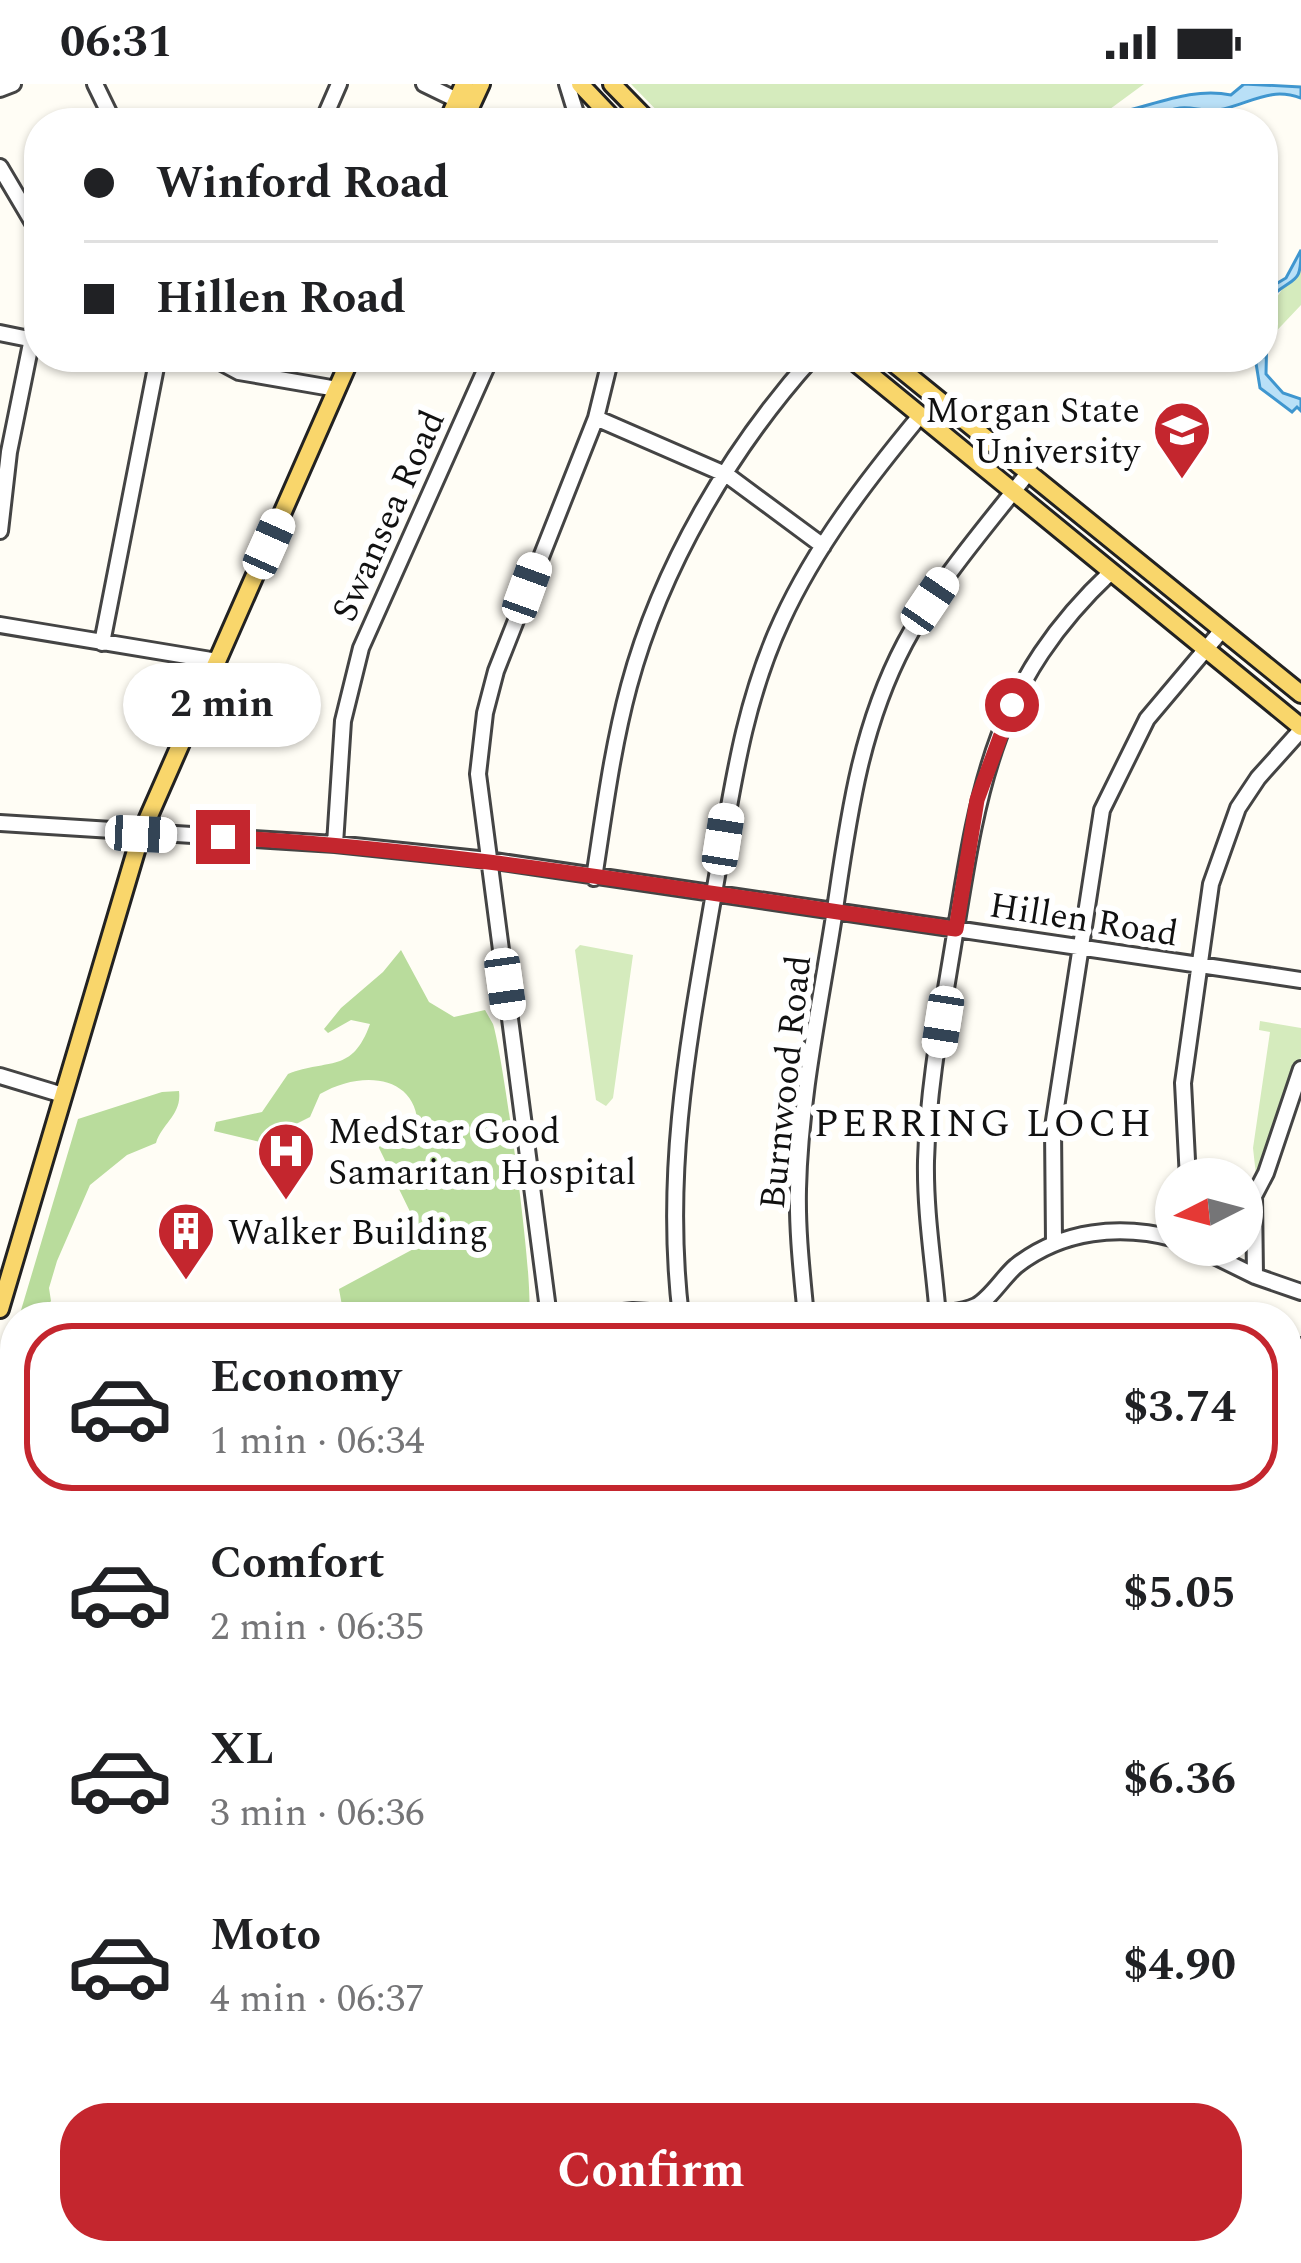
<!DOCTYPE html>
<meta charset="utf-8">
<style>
:root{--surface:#fff;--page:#f2f2f2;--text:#202124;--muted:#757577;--line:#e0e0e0;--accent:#c4262e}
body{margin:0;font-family:Spectral,serif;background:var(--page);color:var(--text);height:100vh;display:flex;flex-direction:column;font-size:45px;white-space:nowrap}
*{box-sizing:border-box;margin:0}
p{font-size:39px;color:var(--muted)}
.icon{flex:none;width:66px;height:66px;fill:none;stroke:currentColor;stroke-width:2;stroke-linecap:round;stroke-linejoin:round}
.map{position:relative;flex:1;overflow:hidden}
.drawer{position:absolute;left:0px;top:1218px;width:1302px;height:963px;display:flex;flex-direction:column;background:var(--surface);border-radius:48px 48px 0 0;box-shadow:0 3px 9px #0004}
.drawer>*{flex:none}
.top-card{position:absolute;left:24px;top:24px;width:1254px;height:264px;border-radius:48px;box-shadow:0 3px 9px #0004;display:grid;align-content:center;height:264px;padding:0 60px;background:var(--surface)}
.needle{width:78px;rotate:264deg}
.buttons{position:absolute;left:1155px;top:1074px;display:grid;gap:24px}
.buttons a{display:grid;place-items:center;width:108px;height:108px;border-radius:50%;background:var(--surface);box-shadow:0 3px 9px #0004;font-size:60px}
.end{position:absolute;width:54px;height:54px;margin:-27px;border:15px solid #c4262e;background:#fff;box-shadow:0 0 0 6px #fff}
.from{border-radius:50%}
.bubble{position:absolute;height:84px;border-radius:42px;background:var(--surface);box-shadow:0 3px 9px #0004;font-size:39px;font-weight:700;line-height:84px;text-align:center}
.car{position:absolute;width:36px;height:72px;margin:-36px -18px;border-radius:15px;box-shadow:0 0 9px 3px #0007;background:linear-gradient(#fff 24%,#345 0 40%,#fff 0 76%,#345 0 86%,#fff 0)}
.top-card b{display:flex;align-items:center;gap:42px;height:114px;font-size:45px}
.top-card b+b{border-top:3px solid var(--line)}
.top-card i{width:30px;height:30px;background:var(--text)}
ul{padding:21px 0 0;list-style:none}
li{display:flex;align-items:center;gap:36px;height:168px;margin:0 24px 18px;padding:0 36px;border:6px solid transparent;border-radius:48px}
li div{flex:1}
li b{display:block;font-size:45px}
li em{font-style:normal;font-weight:700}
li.on{border-color:var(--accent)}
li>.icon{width:108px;height:108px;stroke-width:1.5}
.primary-button{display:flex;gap:24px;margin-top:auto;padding:24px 60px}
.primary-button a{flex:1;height:138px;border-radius:48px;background:var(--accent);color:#fff;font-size:48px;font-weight:700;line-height:138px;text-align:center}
.status{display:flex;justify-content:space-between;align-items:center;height:84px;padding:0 60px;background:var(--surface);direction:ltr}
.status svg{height:33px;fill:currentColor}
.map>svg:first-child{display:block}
.green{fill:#d5ebbd}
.forest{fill:#b9dc9c}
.water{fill:#b9e0f7;stroke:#3f96cf;stroke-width:3}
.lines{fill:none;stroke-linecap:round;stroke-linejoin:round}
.stream{stroke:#3f96cf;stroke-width:3}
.minor-casing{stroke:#444;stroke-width:20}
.major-casing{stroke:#222;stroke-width:22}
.minor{stroke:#fff;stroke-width:14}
.major{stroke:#f9d66b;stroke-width:16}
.route{stroke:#c4262e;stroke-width:15}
.labels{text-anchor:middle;stroke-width:12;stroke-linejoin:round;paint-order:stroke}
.poi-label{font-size:36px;fill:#111;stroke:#fff;text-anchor:start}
.street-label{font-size:36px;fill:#111;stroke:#fff}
.neighbourhood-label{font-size:39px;letter-spacing:3px;fill:#111;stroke:#fff}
</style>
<div class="status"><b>06:31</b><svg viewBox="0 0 49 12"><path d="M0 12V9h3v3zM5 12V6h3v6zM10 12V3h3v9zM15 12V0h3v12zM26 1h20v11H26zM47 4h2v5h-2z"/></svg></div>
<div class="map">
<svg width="1301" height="2179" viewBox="0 0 1301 2179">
<rect width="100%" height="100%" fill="#fffdf5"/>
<path class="green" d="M631,0H1144L1091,39H669Z
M1301,177V221L1265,259V231Z
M580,861L633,871L613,1014L606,1022L596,1016L575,866Z
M1260,937L1301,944V973L1263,1088L1256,1091L1253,1064L1270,948L1259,946Z
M1301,1323V1917L1292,1952L1295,2014L1287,2041V1349Z
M1024,2166H1107L1108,2179H1027Z"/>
<path class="forest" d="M401,866L429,918L454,933L485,926L493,940C503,970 537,1216 528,1233H344L339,1205L419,1162L417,1142L379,1064L378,1055L383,1052L410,1061L417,1056C426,991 364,984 320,1010L310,1033L260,1058L214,1047L216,1038L262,1028L288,990C329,974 352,990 370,940L351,936L328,949L324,945L341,924L383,888Z
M179,1007C182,1031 162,1039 156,1059L127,1071L90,1101L57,1177L49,1204L51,1217L39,1233H19L78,1035L162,1008Z"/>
<path class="water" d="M1244,0L1301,3V14C1268,2 1249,21 1218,26C1204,28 1191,22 1180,24C1156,28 1138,39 1114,39L1117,29C1155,21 1192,3 1231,11Z
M1301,166C1301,200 1296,192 1274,210L1267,247L1266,290L1283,309L1301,315V327L1297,323L1292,328L1260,304L1255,273H1263V221L1269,204L1286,194Z"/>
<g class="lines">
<path class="stream" d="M1287,1603L1301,1578
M1061,2166L1067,2179"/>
<g class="minor-casing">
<path id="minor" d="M95,0L114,39
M424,0L457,16
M567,0L579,39
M0,5L13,0
M322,39L339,0
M0,83L39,149
M0,249L39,257
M211,273L239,288L337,305
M596,334L727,391L823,462
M0,447L9,368L39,220
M0,541L217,577
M102,559L158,273
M0,739L335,760L488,776L1301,896
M335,760L343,637L361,564L491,273
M594,794C604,730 612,665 629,602C661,483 731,364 813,273
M0,992L63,1011
M1188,1095L1183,999L1211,800L1238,724L1258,694L1301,646
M1054,1159L1053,1043L1102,726L1147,635L1222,546
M1192,1161L1255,1192L1301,1208
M1255,1192L1254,1112L1266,1089L1301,985
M549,1233L478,690L485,629L496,587L596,334L611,273
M573,1233L633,1227L731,1233
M681,1233C663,1085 689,954 714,809C731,715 741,624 782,536C816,462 867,396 919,333
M806,1233C802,1190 797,1148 798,1105C800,1014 820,922 834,832C848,737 859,646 905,559C938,497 985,444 1028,389
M902,1233C923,1230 956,1231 976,1222C991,1214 1003,1193 1016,1182C1062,1146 1120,1140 1176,1155
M938,1233C934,1181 925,1130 926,1077C928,1001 943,925 955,850C979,700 995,597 1111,488
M1287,1315L1301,1262
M0,1848L15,1845
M1287,2082L1301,2085
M495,2166L497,2179
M628,2166L630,2179
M874,2166L876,2179
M1115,2166L1116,2179
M1242,2166L1245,2179
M118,2179L191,2166"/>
</g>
<g class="major-casing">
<path id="major" d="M580,0L617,39
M612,0L650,39
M447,39L464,0
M463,39L481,0
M849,273L1301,643
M886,273L1301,610
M0,1225L141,750L351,273
M0,1579L15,1583
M0,1613L15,1616
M1287,1686L1301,1688
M1287,1718L1301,1720"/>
</g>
<use href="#minor" class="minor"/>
<use href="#major" class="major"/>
</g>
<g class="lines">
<path class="route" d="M223,753C469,767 712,811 956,845L977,716L1012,621"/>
</g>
<defs>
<g id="university-pin" transform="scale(3)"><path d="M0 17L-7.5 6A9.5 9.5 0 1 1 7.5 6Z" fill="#c4262e" stroke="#fff"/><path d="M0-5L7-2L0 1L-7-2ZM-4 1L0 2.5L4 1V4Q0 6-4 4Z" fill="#fff"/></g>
<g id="hospital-pin" transform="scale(3)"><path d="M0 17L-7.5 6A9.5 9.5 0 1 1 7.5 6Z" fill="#c4262e" stroke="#fff"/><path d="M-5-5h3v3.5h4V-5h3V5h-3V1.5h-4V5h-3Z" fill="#fff"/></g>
<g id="building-pin" transform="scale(3)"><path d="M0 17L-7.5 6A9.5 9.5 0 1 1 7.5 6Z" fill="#c4262e" stroke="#fff"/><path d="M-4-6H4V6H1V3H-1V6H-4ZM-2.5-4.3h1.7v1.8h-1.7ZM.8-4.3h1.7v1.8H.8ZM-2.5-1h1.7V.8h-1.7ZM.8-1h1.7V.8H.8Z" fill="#fff"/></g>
</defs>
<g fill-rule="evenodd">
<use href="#university-pin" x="1182" y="346"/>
<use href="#hospital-pin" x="286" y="1067"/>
<use href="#building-pin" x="186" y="1147"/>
</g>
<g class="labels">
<g class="poi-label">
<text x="1140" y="338" text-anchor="end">Morgan State<tspan x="1140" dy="41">University</tspan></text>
<text x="328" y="1059">MedStar Good<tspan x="328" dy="41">Samaritan Hospital</tspan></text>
<text x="228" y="1160">Walker Building</text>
</g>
<g class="street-label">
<text transform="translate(387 431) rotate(-66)" y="13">Swansea Road</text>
<text transform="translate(1084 834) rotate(9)" y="13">Hillen Road</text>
<text transform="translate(784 998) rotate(-84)" y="13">Burnwood Road</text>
</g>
<g class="neighbourhood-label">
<text x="984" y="1052">PERRING LOCH</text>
</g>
</g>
</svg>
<div class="buttons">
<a><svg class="needle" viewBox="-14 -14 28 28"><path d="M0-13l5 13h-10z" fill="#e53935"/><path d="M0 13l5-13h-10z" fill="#757577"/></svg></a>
</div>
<i class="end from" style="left:1012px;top:621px"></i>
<i class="end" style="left:223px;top:753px"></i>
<div class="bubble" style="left:123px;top:579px;width:198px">2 min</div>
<i class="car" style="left:269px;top:460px;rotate:24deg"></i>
<i class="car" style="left:527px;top:504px;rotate:20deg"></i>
<i class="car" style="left:930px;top:517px;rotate:34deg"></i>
<i class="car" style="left:141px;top:750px;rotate:93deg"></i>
<i class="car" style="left:723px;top:755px;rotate:9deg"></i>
<i class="car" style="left:505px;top:900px;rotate:172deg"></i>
<i class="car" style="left:943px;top:938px;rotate:189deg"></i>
<div class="top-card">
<b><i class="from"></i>Winford Road</b>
<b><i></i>Hillen Road</b>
</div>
<section class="drawer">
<ul>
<li class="on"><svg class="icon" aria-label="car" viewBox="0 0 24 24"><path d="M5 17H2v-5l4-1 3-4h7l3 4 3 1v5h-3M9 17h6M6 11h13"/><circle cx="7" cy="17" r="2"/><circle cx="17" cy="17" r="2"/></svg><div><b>Economy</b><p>1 min · 06:34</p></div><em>$3.74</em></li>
<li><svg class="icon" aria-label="car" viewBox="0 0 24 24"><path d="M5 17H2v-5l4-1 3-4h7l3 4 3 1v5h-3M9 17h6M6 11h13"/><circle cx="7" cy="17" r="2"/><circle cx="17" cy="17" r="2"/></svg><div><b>Comfort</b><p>2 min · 06:35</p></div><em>$5.05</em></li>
<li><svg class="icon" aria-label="car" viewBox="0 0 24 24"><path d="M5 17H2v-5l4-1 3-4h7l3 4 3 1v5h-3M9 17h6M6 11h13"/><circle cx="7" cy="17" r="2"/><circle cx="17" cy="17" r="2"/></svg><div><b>XL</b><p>3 min · 06:36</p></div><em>$6.36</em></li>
<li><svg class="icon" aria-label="car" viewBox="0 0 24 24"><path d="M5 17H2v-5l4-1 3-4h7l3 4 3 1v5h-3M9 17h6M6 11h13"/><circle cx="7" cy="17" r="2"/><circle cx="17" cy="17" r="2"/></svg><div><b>Moto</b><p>4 min · 06:37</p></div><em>$4.90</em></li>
</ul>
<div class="primary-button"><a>Confirm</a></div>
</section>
</div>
